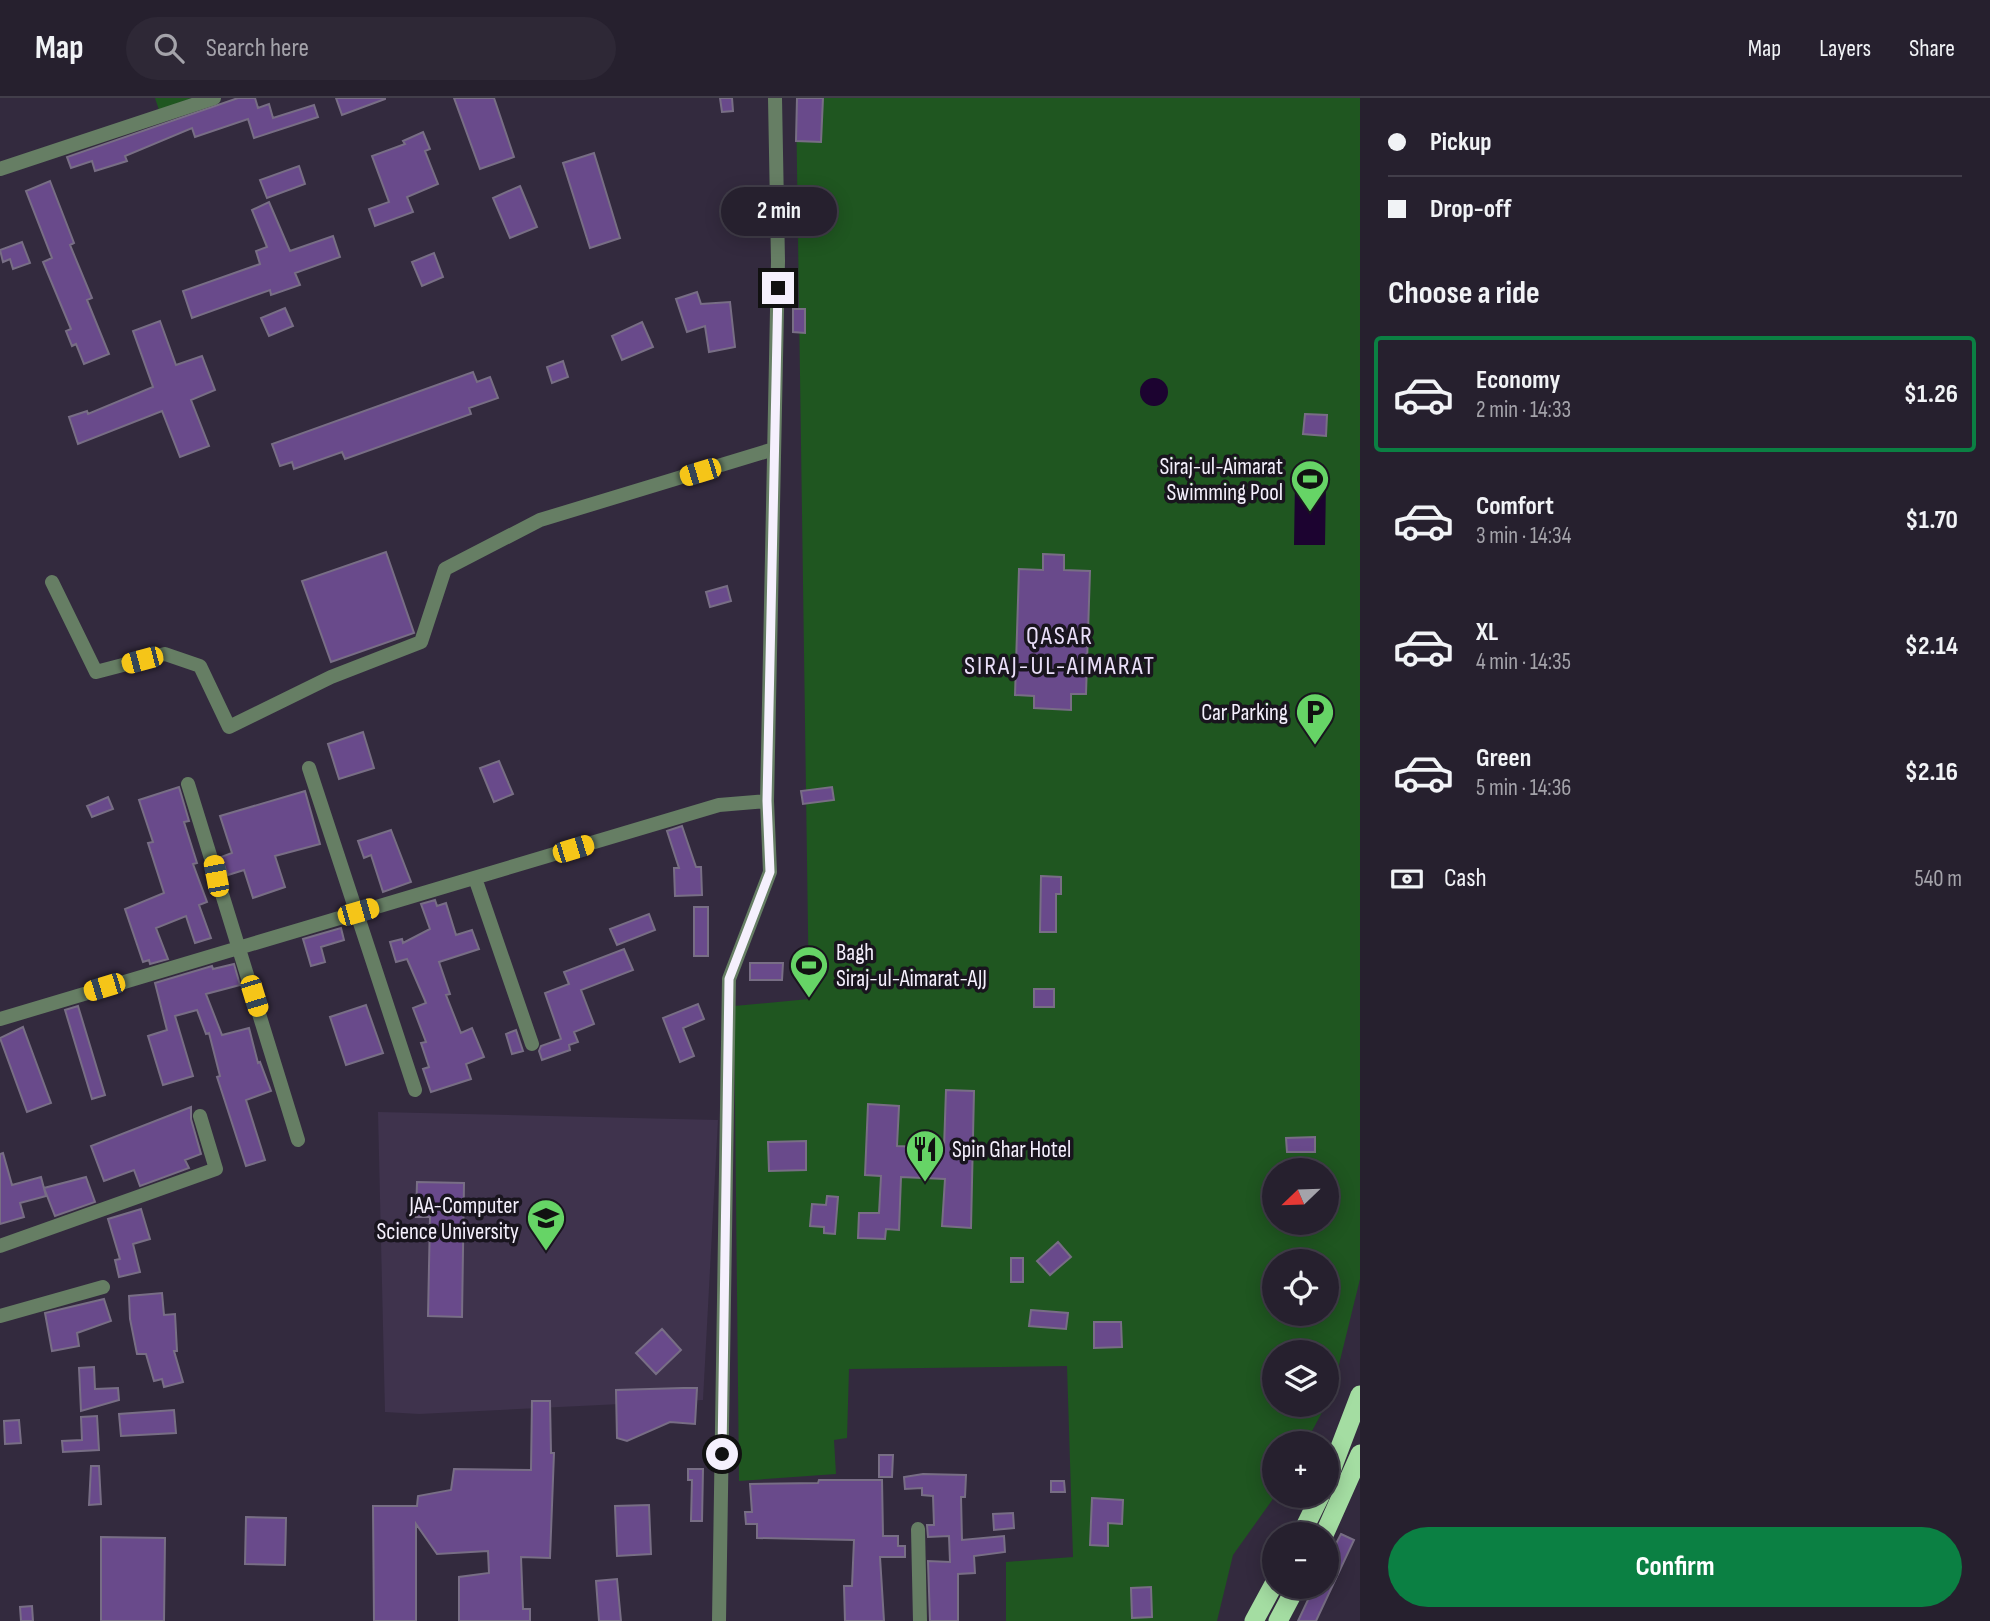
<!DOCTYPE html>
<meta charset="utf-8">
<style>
:root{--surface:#26202e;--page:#2e2836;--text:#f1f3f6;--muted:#a4a3aa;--line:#423e4a;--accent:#0b8043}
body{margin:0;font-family:"Sofia Sans Condensed",sans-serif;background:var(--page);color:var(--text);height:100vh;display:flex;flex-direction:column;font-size:26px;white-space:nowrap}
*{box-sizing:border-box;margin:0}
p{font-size:23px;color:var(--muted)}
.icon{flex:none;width:38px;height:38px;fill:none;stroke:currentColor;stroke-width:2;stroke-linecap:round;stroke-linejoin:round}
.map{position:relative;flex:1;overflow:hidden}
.panel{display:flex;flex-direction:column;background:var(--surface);width:630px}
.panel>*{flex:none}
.guide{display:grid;align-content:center;height:154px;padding:0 28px;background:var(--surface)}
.needle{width:46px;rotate:247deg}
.controls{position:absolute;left:1262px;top:1060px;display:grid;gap:14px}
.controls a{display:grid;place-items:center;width:77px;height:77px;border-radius:50%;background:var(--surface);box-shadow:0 4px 18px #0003,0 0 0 2px var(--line);font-size:35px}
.end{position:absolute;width:32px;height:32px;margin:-16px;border:9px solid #f5f0fd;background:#111;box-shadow:0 0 0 4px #111}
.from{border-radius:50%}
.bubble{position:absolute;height:49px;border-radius:24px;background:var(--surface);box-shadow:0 4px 18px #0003,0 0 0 2px var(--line);font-size:23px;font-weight:700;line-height:49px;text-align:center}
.car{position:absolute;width:21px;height:42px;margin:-21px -10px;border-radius:9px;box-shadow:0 0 5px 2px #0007;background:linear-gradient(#f5c518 24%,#345 0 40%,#f5c518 0 76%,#345 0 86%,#f5c518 0)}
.guide b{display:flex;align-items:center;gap:24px;height:66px;font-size:26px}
.guide b+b{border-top:2px solid var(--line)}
.guide i{width:18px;height:18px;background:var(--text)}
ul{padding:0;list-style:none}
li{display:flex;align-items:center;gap:21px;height:116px;margin:0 14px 10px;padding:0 14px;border:4px solid transparent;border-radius:7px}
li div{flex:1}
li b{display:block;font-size:26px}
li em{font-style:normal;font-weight:700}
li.current{border-color:var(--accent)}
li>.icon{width:63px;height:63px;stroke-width:1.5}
h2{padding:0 28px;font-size:32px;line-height:84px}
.pay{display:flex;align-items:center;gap:18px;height:77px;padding:0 28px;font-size:26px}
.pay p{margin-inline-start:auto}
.primary-button{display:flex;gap:14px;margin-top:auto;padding:14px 28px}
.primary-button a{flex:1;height:80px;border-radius:42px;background:var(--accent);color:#fff;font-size:28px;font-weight:700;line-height:80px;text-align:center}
header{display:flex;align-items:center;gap:42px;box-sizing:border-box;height:98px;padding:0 35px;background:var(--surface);border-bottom:2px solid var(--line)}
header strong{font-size:33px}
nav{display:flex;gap:38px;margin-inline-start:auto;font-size:24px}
.search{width:490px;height:63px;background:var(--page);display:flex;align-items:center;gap:18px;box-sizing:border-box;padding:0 24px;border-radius:38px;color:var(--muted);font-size:26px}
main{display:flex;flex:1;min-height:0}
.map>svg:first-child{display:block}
.built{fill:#3f334d}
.green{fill:#1f5620;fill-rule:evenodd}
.water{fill:#1c0330}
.building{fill:#694a8b;stroke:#786e85;stroke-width:2}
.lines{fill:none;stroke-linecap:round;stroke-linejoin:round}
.minor{stroke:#667e64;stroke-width:14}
.trunk{stroke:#a4dda2;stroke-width:19}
.route{stroke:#f5f0fd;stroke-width:9}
.labels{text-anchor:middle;stroke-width:7;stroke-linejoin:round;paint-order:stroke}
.poi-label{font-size:23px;fill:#f5f0fd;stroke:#19151e;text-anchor:end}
.quarter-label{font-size:26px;letter-spacing:2px;fill:#eadff9;stroke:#19151e}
</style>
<header>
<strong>Map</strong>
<div class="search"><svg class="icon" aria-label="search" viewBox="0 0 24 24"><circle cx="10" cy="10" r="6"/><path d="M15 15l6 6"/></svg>Search here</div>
<nav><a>Map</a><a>Layers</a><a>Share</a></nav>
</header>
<main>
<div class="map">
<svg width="1360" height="1523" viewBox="0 0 1360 1523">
<rect width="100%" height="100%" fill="#332a3e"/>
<path class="built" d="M378,1014L718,1022L703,1302L419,1316L385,1314Z"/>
<path class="green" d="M155,0H192L159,12Z
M796,0H1360V1181L1332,1295L1327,1306L1326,1255H1274V1307H1326L1305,1346H1274L1275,1398L1233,1457L1217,1523H1006V1464L1073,1459L1067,1268L849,1271L847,1340L834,1342L836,1376L739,1383L734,908L809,901ZM1274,1073H1326V1125H1274ZM1274,1164H1326V1216H1274Z"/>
<path class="water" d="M1140 294a14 14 0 1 1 28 0a14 14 0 1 1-28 0Z
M1295,383L1326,384L1325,447H1294Z"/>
<path class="building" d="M238,0H255L258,10L269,6L273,20L314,7L318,19L254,40L248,21L195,39L192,30L125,58L127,63L95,73L92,63L71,70L67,59Z
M336,0H385V1L342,17Z
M454,0H494L514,59L480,71Z
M720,0H732L733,13L722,14Z
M797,0H823L821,44L796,43Z
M423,34L430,51L425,53L438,86L407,99L413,114L375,128L369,111L389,104L372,58L405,46L403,43Z
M594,55L620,140L590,150L563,65Z
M299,68L305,86L267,100L260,82Z
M50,83L74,145L70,147L92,200L87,202L109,256L84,266L76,246L72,248L66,233L71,231L43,164L52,160L26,93Z
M520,88L537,129L510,140L493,100Z
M269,104L290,153L333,138L340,159L295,175L300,187L271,197L270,192L192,220L183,193L260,166L256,153L267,149L252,112Z
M22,144L30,165L13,171L10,161L3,164L0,152Z
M434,155L443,179L422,188L412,164Z
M697,194L701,206L730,204L735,249L709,254L705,228L687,234L676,201Z
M285,210L293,228L269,238L261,220Z
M793,211H805V235L793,234Z
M160,223L176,267L202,258L215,292L191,302L209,348L180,359L162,313L78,346L69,319L87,313L88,316L153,289L133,233Z
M642,224L653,249L622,262L612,238Z
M563,263L568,279L552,285L547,269Z
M473,274L477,284L490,279L498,300L469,310L471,316L345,361L342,354L294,371L292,364L280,368L272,346Z
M1305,316L1327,317L1326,338L1303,336Z
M386,454L414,535L331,564L302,483Z
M1043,456L1064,457V472L1090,473L1086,596H1071V612L1034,610V598L1015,597L1019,471L1043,472Z
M727,488L731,503L710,509L706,494Z
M363,634L374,670L339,681L328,646Z
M499,663L513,696L494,704L480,670Z
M179,689L189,723L184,724L197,765L193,766L207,804L199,807L211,840L195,845L186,818L156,830L168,861L150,866L149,862L143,864L125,811L164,795L148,745L153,744L139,702Z
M832,689L834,702L803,706L801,693Z
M305,693L320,746L275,758L285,789L253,800L244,772L228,777L221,759L232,755L220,718Z
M108,699L113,711L92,719L87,708Z
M682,728L696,769H701L702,797L675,798L674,770H679L667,733Z
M391,732L411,784L383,794L371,757L364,760L358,743Z
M1041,778L1061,779V796H1056V834H1040Z
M435,802L437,808L446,805L456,837L472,832L479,851L439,864L450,896L446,897L461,935L472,930L484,959L466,966L471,981L431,994L423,971L429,969L421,945L426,944L413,910L426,905L407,861L396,864L390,844L402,841L403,845L430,831L421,806Z
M694,809H708V858H694Z
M649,816L655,832L617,847L610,831Z
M341,830L344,842L321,849L325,864L311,868L303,841Z
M624,851L633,872L581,892L594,926L574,934L578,944L569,947L570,952L542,962L539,953L541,948L561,941L545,895L569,886L564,874Z
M750,865H783L782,882H750Z
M234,866L240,887L206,896L222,937L249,930L258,965L260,964L271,993L246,1002L265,1062L246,1068L217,979L220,978L209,935L206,936L197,912L175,918L193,978L163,987L148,938L167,932L155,885L212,868L213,871Z
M1034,891H1054V909H1034Z
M698,906L704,921L683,930L694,958L680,964L663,920Z
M366,907L383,955L346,967L330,919Z
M78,908L105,997L92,1001L65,912Z
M23,929L51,1005L27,1014L0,940Z
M516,932L523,953L512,956L506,936Z
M946,992L974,993L971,1130L942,1128L945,1081L901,1079L899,1132L886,1131L885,1141L858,1140L859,1115H879L881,1078L865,1077L868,1006L899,1008L897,1048L944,1050Z
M191,1009V1021L201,1056L185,1062L189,1070L140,1088L134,1072L104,1083L91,1048Z
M1315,1039V1054H1287L1286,1040Z
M806,1043V1072L769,1073L768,1044Z
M3,1055L12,1087L41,1079L46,1098L20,1105L24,1119L0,1126V1056Z
M86,1079L95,1104L55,1118L44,1090Z
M417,1084L464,1085L462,1219L428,1218L430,1119H416Z
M827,1098L838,1099L835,1136L824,1135V1129L810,1128L812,1106L826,1107Z
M141,1111L150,1141L133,1146L140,1174L119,1179L115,1162L120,1161L108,1121Z
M1058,1144L1071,1159L1050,1177L1037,1163Z
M1011,1160H1023V1184H1011Z
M162,1195L164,1217L175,1216L177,1253H174L183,1284L164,1289L162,1281L154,1283L146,1256H137L130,1221L129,1198Z
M104,1201L111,1223L77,1235L79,1248L52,1253L45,1215Z
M1031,1212L1068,1215L1066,1231L1029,1228Z
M1094,1224H1121L1122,1249L1094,1250Z
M662,1231L681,1252L656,1276L636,1255Z
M94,1269L95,1291L118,1290L119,1302L81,1313L79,1270Z
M683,1290H697L695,1326L670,1324L627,1343L617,1340L616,1292Z
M532,1303H550L551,1355H554L550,1460L521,1459L523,1511H530V1523H459V1479L489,1475L488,1453L437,1456L416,1426V1523H374L373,1408H417L418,1398L451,1392L454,1371L531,1372Z
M174,1312L176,1335L121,1338L119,1316Z
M97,1318L99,1352L63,1354L62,1343L82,1342L81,1319Z
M19,1322L21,1345L5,1346L4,1323Z
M879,1357H893L892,1379H879Z
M91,1368H99L101,1406L89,1407Z
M688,1371H703L702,1423H691L692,1382H688Z
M923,1376L966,1377L965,1399H961L962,1442L1004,1438L1005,1454L974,1458L975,1475L958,1476V1523H930L928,1463L950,1464L949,1438L928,1439L927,1427H934L933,1398L922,1397V1390L905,1391L904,1379Z
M819,1382H882L883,1438H898V1448H905V1459H880L884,1523H845L844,1488H852L854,1442L757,1440V1426H746L745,1414H752L750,1386L818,1385Z
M1051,1383H1064L1065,1394H1051Z
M1092,1400L1123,1402L1122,1426L1108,1425V1448L1090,1447Z
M649,1407L651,1456L617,1458L615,1408Z
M1013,1415L1014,1430L994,1432L993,1416Z
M246,1419L286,1420L285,1467L245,1466Z
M1341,1436L1354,1442L1316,1523H1298L1314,1489H1326V1465Z
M101,1439L165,1440L164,1523H101Z
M617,1481L621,1523H599L596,1483Z
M1151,1489L1152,1519L1132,1520L1131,1490Z
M32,1508L33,1523H21L20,1509Z"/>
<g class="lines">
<path class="minor" d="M0,71L214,0
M52,484L96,574L165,556L200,568L229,629L331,579L421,544L445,471L540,422L774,351
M309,670L415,992
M188,686L298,1042
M475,780L532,946
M0,921L719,707L767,703
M0,1148L216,1071L200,1018
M0,1218L103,1189
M918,1431L920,1523
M719,1523L729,881L770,774L767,703L778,163L775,0"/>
<path class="trunk" d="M1326,1386L1360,1297
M1301,1437L1320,1398
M1324,1437L1360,1356
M1254,1523L1274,1486
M1278,1523L1296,1489"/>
</g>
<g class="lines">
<path class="route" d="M722,1356L729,881L770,774L767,703L778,190"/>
</g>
<defs>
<g id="stadium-pin" transform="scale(2.0125)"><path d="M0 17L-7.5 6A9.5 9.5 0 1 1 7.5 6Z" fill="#66d466" stroke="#19151e"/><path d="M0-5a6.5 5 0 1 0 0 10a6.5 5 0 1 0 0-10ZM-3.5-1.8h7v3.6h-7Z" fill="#111"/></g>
<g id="parking-pin" transform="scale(2.0125)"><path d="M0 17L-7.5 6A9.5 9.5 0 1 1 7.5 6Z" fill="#66d466" stroke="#19151e"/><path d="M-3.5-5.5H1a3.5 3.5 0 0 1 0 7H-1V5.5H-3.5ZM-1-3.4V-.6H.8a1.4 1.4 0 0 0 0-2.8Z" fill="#111"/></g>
<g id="restaurant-pin" transform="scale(2.0125)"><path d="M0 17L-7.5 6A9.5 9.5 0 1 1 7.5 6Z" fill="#66d466" stroke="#19151e"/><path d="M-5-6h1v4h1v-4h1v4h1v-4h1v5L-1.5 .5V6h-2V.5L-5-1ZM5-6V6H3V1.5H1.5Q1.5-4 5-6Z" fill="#111"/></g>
<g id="university-pin" transform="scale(2.0125)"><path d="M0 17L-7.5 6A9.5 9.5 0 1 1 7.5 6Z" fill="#66d466" stroke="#19151e"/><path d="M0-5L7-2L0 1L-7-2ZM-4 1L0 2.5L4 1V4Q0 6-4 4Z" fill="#111"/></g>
</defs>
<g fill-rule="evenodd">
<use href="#stadium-pin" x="1310" y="381"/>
<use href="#parking-pin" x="1315" y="614"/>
<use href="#stadium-pin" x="809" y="867"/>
<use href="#restaurant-pin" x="925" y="1051"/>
<use href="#university-pin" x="546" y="1120"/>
</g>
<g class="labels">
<g class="poi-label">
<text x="1283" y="376">Siraj-ul-Aimarat<tspan x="1283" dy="26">Swimming Pool</tspan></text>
<text x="1288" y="622">Car Parking</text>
<text x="836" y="862" text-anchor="start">Bagh<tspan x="836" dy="26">Siraj-ul-Aimarat-AJJ</tspan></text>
<text x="952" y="1059" text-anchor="start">Spin Ghar Hotel</text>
<text x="519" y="1115">JAA-Computer<tspan x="519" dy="26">Science University</tspan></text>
</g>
<g class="quarter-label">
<text x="1060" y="546">QASAR<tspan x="1060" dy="30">SIRAJ-UL-AIMARAT</tspan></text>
</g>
</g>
</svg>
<div class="controls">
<a><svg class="needle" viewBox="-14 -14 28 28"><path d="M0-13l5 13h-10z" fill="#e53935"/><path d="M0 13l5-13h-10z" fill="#a4a3aa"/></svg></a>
<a><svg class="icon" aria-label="locate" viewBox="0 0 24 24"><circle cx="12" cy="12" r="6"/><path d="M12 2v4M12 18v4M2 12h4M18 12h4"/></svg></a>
<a><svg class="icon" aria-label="layers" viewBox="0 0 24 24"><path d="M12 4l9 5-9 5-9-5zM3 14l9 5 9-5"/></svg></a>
<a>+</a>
<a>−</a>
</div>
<i class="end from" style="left:722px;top:1356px"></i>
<i class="end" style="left:778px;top:190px"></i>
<div class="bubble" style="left:721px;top:89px;width:116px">2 min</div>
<i class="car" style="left:700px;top:374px;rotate:253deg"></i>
<i class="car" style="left:142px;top:562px;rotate:255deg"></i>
<i class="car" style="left:573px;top:751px;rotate:73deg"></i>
<i class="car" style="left:216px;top:778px;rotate:349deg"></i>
<i class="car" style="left:358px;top:814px;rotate:74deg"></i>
<i class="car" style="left:104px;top:889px;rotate:253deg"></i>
<i class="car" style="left:254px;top:898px;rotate:163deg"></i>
</div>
<section class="panel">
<div class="guide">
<b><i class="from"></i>Pickup</b>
<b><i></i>Drop-off</b>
</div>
<h2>Choose a ride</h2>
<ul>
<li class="current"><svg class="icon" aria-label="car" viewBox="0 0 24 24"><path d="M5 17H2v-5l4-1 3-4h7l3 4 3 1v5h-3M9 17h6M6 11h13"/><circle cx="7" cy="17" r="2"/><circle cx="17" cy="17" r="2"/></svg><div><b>Economy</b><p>2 min · 14:33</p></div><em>$1.26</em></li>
<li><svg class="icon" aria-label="car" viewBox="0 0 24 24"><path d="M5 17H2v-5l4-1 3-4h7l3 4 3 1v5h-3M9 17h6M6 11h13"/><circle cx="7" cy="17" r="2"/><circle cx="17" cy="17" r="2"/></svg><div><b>Comfort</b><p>3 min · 14:34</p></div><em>$1.70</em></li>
<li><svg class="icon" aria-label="car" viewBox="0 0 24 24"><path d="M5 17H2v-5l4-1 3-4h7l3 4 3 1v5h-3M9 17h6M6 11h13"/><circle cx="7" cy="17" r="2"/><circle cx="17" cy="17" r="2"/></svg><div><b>XL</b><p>4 min · 14:35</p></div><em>$2.14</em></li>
<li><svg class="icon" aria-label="car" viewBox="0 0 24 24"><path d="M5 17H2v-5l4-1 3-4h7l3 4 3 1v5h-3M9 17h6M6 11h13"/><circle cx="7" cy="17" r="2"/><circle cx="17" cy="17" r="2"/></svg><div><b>Green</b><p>5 min · 14:36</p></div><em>$2.16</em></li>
</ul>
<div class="pay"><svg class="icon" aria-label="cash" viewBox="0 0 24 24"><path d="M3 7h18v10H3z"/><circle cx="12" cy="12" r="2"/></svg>Cash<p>540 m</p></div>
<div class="primary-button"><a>Confirm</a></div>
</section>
</main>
